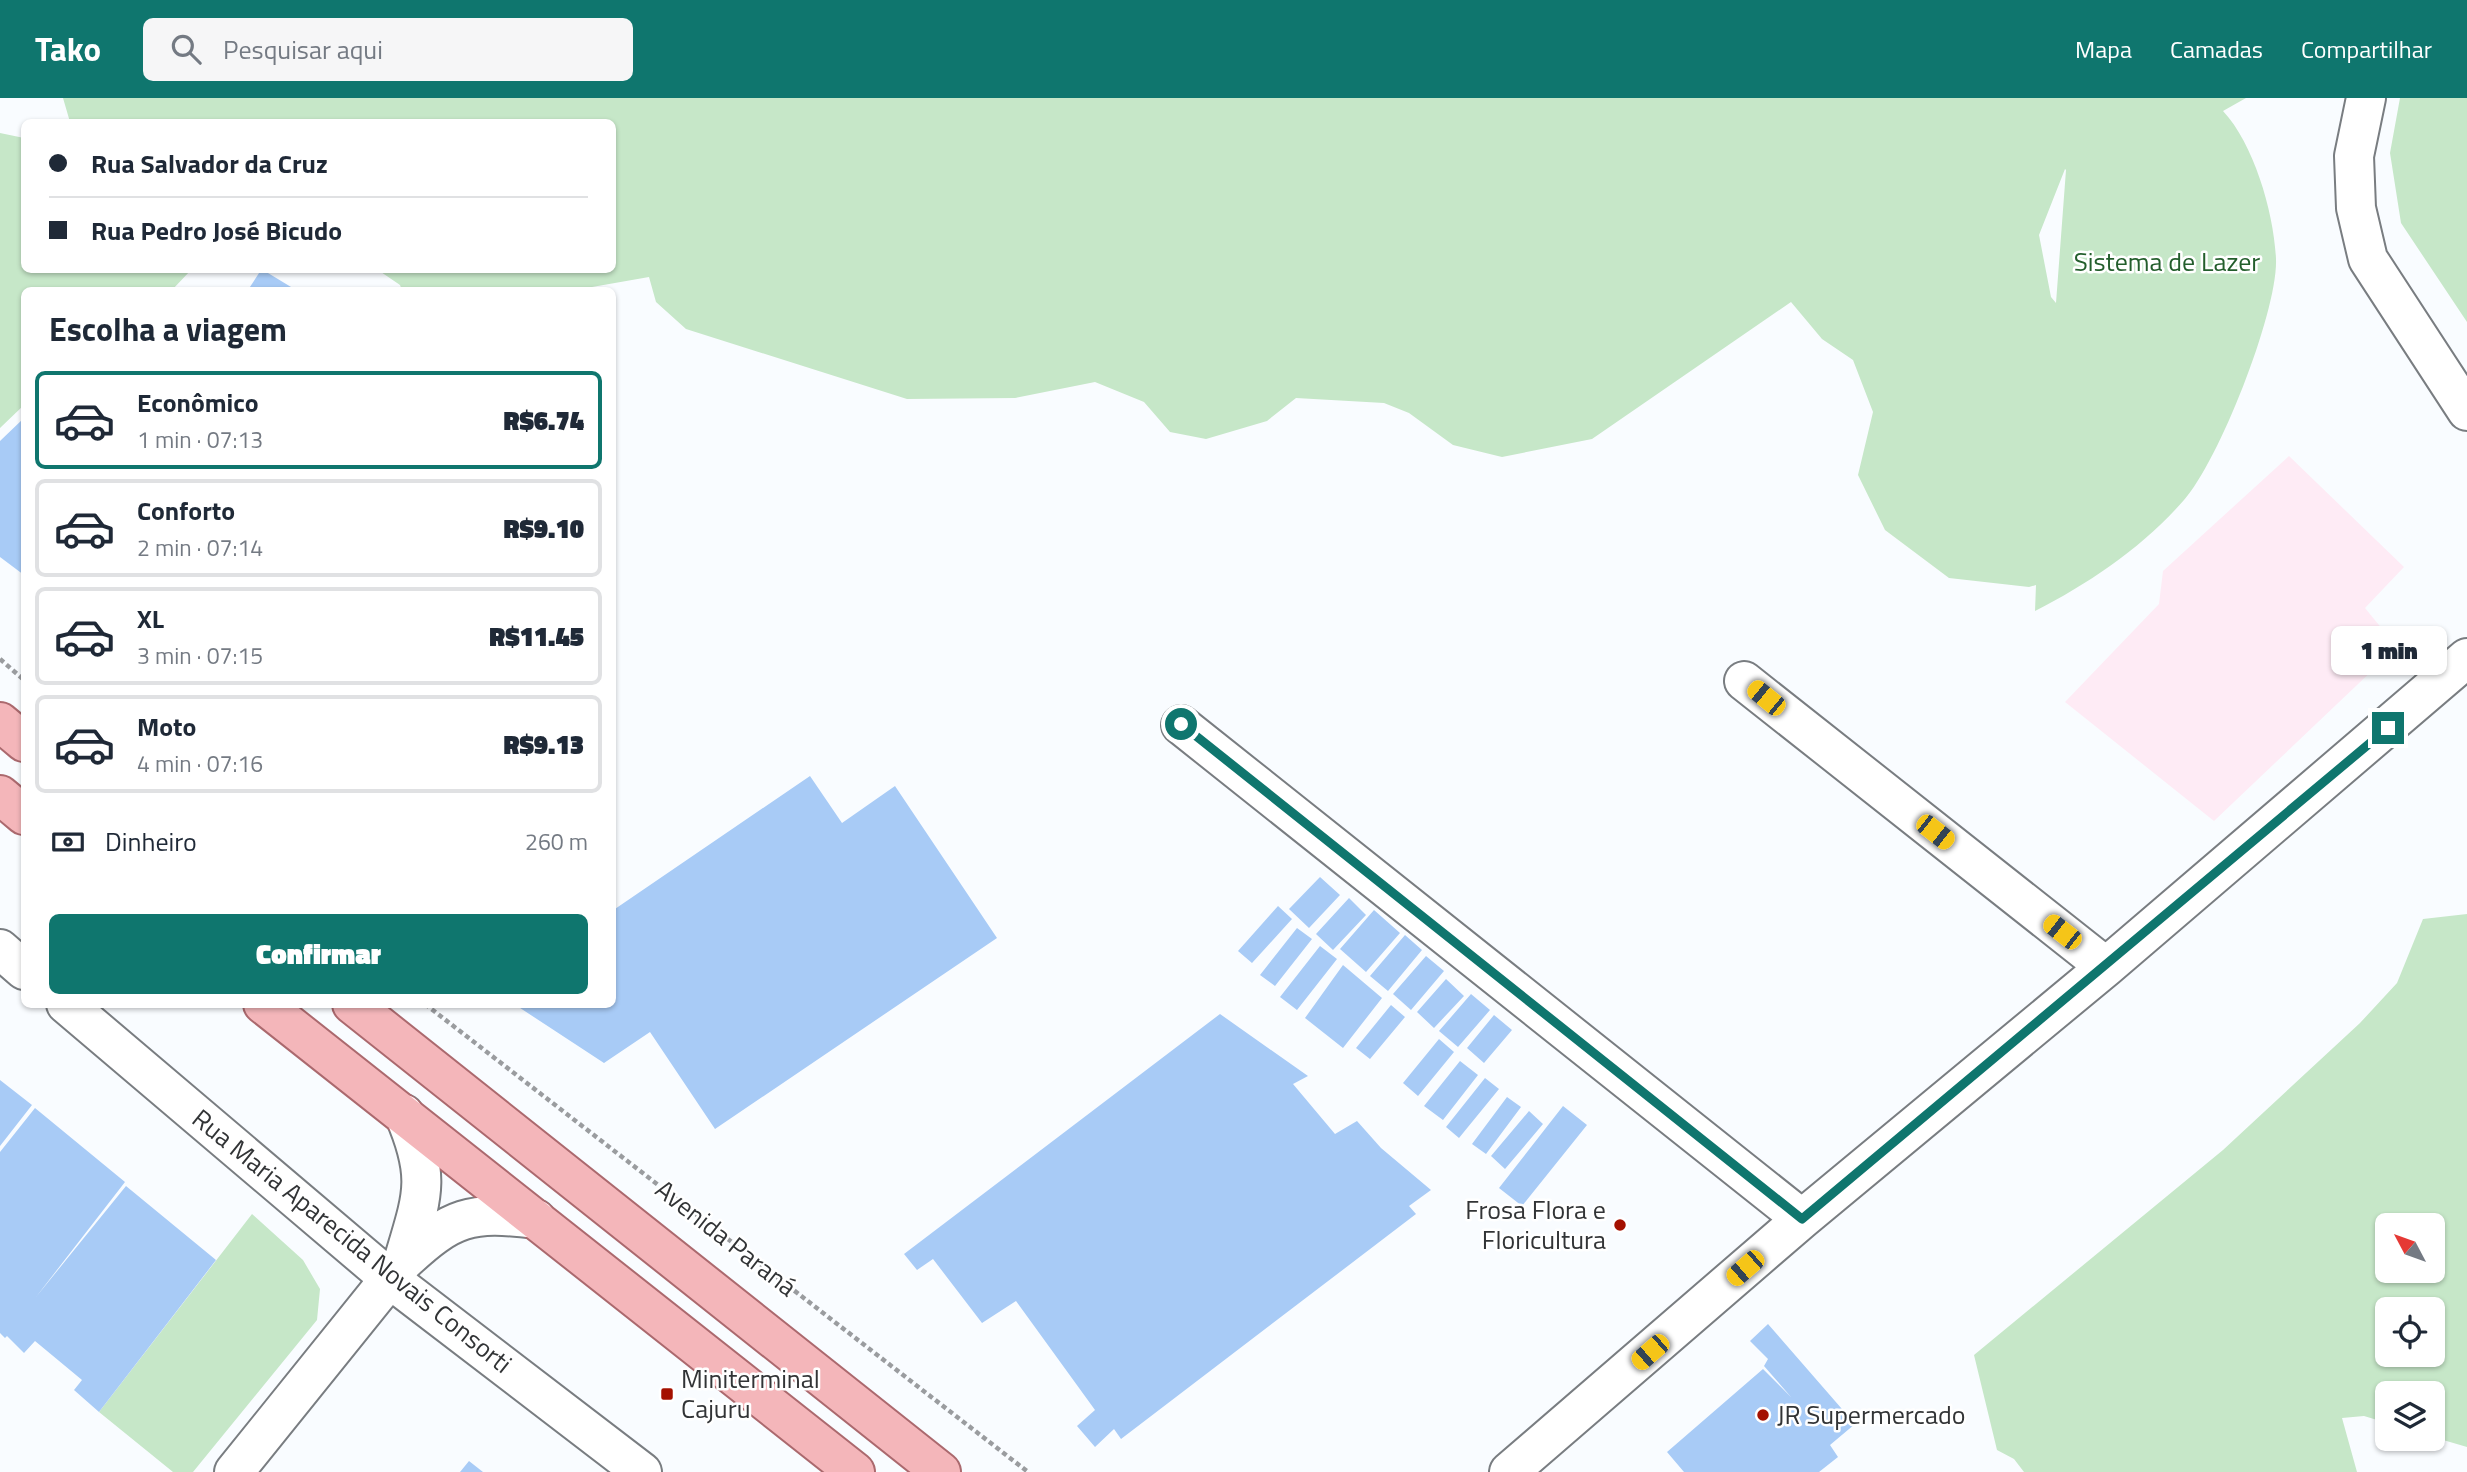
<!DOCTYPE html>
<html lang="pt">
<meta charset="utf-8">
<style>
:root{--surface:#fff;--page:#f6f6f7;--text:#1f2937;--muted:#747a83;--line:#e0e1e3;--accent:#0f766e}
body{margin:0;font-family:"Titillium Web",sans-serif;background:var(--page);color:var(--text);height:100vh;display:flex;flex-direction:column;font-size:26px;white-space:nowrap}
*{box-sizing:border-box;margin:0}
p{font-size:23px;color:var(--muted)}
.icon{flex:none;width:38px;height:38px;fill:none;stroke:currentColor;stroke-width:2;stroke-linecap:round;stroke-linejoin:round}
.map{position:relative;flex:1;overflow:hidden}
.drawer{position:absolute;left:21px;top:189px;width:595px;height:721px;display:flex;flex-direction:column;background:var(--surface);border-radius:10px;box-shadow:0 2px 5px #0004}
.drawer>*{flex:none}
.banner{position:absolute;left:21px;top:21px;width:595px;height:154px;border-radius:10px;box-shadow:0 2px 5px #0004;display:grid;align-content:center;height:154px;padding:0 28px;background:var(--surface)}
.needle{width:46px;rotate:311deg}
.fabs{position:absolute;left:2375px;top:1115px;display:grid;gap:14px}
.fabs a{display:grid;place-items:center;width:70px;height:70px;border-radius:10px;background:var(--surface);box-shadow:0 2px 5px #0004;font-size:35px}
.end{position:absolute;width:32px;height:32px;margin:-16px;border:9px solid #0f766e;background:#fff;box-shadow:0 0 0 4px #fff}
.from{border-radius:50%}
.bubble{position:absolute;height:49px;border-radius:10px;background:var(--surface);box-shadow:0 2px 5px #0004;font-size:23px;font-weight:800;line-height:49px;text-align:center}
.car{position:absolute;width:21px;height:42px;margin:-21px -10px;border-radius:9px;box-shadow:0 0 5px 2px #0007;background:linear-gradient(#f5c518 24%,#345 0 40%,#f5c518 0 76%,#345 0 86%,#f5c518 0)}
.banner b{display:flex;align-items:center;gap:24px;height:66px;font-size:26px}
.banner b+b{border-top:2px solid var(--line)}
.banner i{width:18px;height:18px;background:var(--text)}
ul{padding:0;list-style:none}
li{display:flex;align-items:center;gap:21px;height:98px;margin:0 14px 10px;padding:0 14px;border:4px solid var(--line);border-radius:10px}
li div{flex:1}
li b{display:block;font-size:26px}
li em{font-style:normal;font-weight:800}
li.current{border-color:var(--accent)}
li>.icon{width:63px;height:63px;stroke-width:1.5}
h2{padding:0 28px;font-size:32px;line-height:84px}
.pay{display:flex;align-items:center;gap:18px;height:77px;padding:0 28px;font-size:26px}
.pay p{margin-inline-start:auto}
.action{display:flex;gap:14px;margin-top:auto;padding:14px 28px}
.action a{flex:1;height:80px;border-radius:10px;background:var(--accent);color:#fff;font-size:28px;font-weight:800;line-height:80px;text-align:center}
header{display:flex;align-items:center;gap:42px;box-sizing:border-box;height:98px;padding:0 35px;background:var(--accent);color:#fff}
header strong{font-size:33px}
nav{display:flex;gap:38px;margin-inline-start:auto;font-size:24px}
.search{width:490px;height:63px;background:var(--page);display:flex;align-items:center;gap:18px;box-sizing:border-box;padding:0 24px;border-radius:10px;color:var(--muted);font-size:26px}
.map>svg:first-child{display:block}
.education{fill:#feebf5}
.green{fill:#c6e7c8;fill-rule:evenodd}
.building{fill:#a8cbf6}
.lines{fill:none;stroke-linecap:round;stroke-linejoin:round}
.minor-casing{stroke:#797d81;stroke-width:42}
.major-casing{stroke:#ab696e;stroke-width:42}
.path{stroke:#9a9c9f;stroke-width:4.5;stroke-dasharray:5 3.5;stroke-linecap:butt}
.minor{stroke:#fff;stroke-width:38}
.major{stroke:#f4b6ba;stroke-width:38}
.route{stroke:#0f766e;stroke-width:9}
.poi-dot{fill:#a41000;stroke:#fff;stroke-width:2.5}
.labels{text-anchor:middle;stroke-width:5;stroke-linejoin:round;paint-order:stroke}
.park-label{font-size:26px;fill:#235e2c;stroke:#fff}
.poi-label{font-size:26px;fill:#323436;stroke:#fff;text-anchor:start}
.street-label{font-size:26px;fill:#323436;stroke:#fff}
</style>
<header>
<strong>Tako</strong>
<div class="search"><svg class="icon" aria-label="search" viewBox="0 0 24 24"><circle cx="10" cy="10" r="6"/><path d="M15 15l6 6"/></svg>Pesquisar aqui</div>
<nav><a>Mapa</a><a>Camadas</a><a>Compartilhar</a></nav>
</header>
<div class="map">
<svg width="2467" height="1374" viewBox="0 0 2467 1374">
<rect width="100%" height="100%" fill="#f9fcff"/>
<path class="education" d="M2289,358L2404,469L2365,510L2397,549L2214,723L2065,604L2159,506L2163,473Z"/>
<path class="green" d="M63,0H2246L2223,13C2254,46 2274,115 2276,161C2278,213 2219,363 2184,402C2143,449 2090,485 2035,513L2036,487L2029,489L1949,480L1885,432L1858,377L1873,314L1853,262L1822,241L1791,204L1592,341L1502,359L1453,347L1409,315L1384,305L1296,300L1267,323L1206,341L1170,334L1144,304L1095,284L1015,300L907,301L686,231L656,204L649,179L575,192H402L400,187L378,172H612V24H70ZM2065,71L2066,72L2056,205L2051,199L2039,137Z
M2400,0H2467V224L2401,125L2390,55Z
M0,35L24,40V172H191L172,192H24V307L0,330Z
M2467,816V1349L2433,1339L2432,1295H2387V1325L2364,1318L2342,1320L2357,1374H2024L2014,1361L1997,1352L1974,1257L2223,1052L2360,925L2397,885L2423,821ZM2387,1127H2432V1172H2387ZM2432,1211V1256H2387V1211Z
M252,1116L303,1162L320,1191L317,1222L193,1374H173L99,1314Z"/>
<path class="building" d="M261,172H263L296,192H248Z
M24,320V477L0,459V343Z
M810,678L842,725L895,688L997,840L715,1031L650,934L604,965L514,906H612V813Z
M1320,779L1340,797L1309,830L1289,811Z
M1349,800L1366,817L1333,852L1316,836Z
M1278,808L1292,821L1252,865L1238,853Z
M1374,812L1400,835L1366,874L1340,851Z
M1297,830L1312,841L1275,888L1260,877Z
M1405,837L1422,852L1388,893L1370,878Z
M1320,848L1337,861L1297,912L1280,899Z
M1426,858L1444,873L1411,912L1393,896Z
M1343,867L1382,900L1343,950L1305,920Z
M1446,881L1464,898L1434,930L1417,914Z
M1471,896L1490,912L1458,949L1439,933Z
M1391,907L1405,919L1370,961L1356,950Z
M1220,916L1308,978L1293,986L1335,1036L1357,1023L1381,1050L1431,1092L1409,1108L1416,1116L1121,1341L1114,1331L1095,1349L1077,1328L1095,1312L1016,1203L982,1225L933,1161L917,1172L904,1156Z
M1494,917L1512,932L1484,965L1467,950Z
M1439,941L1454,954L1418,998L1403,985Z
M1460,963L1478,977L1443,1022L1424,1008Z
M1485,980L1499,991L1459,1040L1446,1029Z
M0,982L32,1007L0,1048Z
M1507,999L1521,1009L1486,1056L1472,1046Z
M1563,1008L1587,1027L1522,1108L1499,1090Z
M35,1010L125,1084L36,1199L126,1088L216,1162L99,1314L74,1292L82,1282L35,1243L24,1255L7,1238L5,1240L0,1235V1054Z
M1529,1013L1543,1026L1505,1071L1491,1058Z
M1768,1226L1855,1326L1830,1347L1838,1359L1819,1374H1684L1667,1354L1763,1271L1791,1299L1764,1268L1768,1261L1750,1243Z
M469,1363L483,1374H460Z"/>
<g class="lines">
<g class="minor-casing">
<path id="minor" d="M2366,0L2354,58L2356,110L2368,161L2467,313
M1744,583L2106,869
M1181,627L1802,1121
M0,851L24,872
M66,906L390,1181L642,1374
M403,1164C422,1099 432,1081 404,1016
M234,1374L403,1164C452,1118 470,1113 536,1121
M1509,1374L1802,1121L2106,869L2467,560"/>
</g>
<g class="major-casing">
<path id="major" d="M0,624L24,644
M0,697L24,717
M263,906L855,1374
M352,906L941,1374"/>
</g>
<path class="path" d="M0,561L24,582
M425,906L1028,1374"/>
<use href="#minor" class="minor"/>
<use href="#major" class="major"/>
</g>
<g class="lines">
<path class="route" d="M1181,626L1802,1121L2388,630"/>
</g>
<g class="poi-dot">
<circle cx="1620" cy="1127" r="7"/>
<rect x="660" y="1289" width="14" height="14" rx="3.5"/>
<circle cx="1763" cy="1317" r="7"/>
</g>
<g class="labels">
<g class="park-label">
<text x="2167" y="173">Sistema de Lazer</text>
</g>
<g class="poi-label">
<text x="1606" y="1121" text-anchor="end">Frosa Flora e<tspan x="1606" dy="30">Floricultura</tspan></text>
<text x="681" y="1290">Miniterminal<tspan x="681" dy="30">Cajuru</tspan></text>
<text x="1777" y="1326">JR Supermercado</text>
</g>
<g class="street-label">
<text transform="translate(726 1140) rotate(38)" y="9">Avenida Paraná</text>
<text transform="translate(352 1143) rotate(39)" y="9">Rua Maria Aparecida Novais Consorti</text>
</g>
</g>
</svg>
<div class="fabs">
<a><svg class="needle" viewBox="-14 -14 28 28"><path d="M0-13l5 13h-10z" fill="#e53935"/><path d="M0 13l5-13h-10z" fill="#747a83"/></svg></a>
<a><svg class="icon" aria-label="locate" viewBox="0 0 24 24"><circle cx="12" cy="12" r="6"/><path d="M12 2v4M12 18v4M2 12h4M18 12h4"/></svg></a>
<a><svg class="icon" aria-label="layers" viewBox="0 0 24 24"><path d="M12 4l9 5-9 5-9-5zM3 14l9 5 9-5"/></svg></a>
</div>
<i class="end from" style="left:1181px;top:626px"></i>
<i class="end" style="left:2388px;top:630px"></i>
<div class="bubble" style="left:2331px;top:528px;width:116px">1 min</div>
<i class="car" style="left:1766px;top:600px;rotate:309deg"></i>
<i class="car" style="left:1935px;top:734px;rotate:128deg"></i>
<i class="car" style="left:2062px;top:834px;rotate:308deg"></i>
<i class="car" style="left:1745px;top:1170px;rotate:229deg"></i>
<i class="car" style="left:1650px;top:1254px;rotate:229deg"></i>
<div class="banner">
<b><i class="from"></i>Rua Salvador da Cruz</b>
<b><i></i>Rua Pedro José Bicudo</b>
</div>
<section class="drawer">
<h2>Escolha a viagem</h2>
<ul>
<li class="current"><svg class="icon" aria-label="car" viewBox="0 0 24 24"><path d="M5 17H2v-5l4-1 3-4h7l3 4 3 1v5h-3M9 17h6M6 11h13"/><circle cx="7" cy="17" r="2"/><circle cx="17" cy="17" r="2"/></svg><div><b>Econômico</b><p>1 min · 07:13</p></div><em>R$6.74</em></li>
<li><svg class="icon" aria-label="car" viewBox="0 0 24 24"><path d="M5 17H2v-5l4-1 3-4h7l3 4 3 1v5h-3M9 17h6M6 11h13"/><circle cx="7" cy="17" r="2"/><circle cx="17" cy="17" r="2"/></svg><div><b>Conforto</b><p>2 min · 07:14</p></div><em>R$9.10</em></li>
<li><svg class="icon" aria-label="car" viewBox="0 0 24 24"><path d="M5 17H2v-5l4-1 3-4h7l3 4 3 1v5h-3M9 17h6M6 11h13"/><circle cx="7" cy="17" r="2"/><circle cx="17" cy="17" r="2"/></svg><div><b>XL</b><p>3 min · 07:15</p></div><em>R$11.45</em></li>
<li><svg class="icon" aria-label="car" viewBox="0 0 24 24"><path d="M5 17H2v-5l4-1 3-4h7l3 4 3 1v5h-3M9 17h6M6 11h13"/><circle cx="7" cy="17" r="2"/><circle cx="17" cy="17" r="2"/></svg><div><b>Moto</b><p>4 min · 07:16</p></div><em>R$9.13</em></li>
</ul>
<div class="pay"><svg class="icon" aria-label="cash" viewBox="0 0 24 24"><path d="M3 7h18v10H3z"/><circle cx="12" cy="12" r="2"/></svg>Dinheiro<p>260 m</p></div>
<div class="action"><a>Confirmar</a></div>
</section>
</div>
